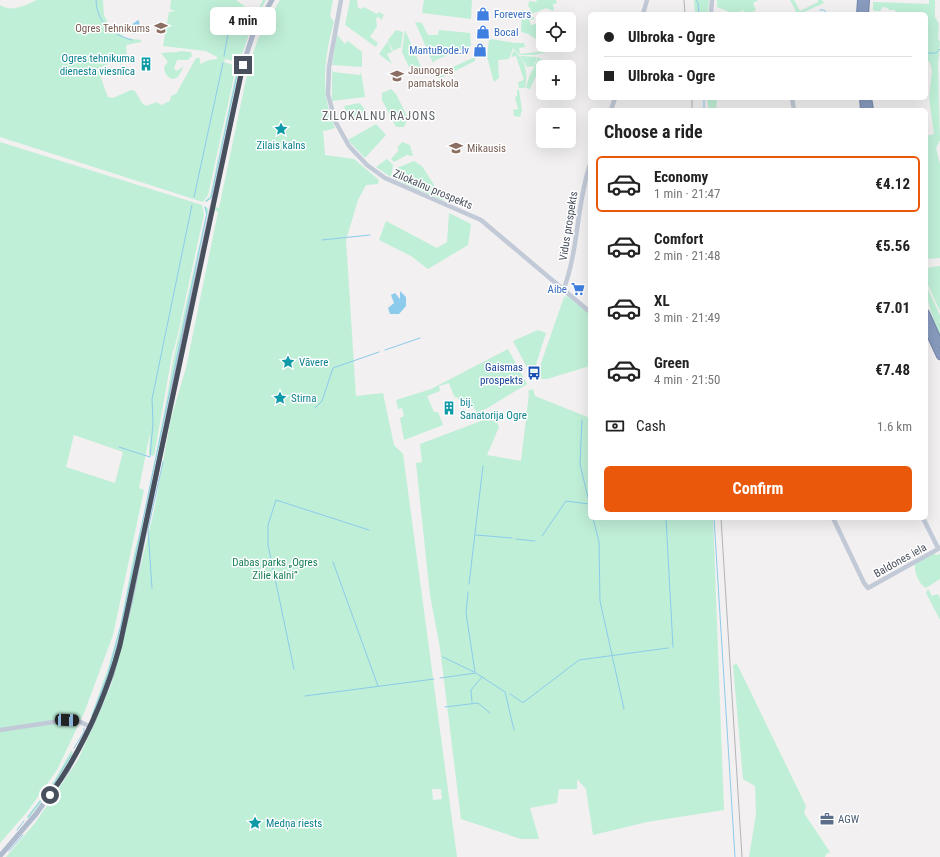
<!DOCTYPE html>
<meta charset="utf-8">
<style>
:root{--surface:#fff;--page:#f6f6f6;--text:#222;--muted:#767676;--line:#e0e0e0;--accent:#ea580c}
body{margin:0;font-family:"Roboto Condensed",sans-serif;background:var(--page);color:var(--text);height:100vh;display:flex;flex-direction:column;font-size:15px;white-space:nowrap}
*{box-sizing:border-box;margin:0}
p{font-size:13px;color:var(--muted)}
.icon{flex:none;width:22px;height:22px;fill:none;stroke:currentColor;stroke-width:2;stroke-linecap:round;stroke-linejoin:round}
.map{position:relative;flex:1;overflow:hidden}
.side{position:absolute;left:588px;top:108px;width:340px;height:412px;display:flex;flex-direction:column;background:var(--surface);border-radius:6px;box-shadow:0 4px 16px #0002}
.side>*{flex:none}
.top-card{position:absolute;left:588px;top:12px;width:340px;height:88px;border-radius:6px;box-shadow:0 4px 16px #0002;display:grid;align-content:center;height:88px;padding:0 16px;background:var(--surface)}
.buttons{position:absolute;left:536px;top:12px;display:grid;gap:8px}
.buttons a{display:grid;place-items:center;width:40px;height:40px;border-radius:6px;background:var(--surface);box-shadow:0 4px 16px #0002;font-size:20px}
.end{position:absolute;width:18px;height:18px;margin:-9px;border:5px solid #48505d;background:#fff;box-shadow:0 0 0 2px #fff}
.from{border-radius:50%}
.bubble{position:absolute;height:28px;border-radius:6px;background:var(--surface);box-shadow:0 4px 16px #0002;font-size:13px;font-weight:700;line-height:28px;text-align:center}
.car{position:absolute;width:12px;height:24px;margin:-12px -6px;border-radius:5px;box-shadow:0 0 3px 1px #0007;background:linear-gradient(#222 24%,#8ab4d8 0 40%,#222 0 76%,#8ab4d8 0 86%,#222 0)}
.top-card b{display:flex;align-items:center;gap:14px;height:38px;font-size:15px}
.top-card b+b{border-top:1px solid var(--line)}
.top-card i{width:10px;height:10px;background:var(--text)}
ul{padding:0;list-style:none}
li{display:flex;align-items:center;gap:12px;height:56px;margin:0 8px 6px;padding:0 8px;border:2px solid transparent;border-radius:6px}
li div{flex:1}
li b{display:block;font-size:15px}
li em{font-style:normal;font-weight:700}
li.on{border-color:var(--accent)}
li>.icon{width:36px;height:36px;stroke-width:1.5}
h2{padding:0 16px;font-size:18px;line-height:48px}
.pay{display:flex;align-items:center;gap:10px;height:44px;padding:0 16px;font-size:15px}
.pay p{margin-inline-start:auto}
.cta{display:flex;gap:8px;margin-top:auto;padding:8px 16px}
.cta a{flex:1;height:46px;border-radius:6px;background:var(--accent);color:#fff;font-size:16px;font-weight:700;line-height:46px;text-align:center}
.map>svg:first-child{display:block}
.green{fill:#bfefd7;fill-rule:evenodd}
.water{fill:#8ccbeb}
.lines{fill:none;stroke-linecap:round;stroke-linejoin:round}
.stream{stroke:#8ccbeb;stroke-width:1}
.highway-casing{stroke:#7386aa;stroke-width:8}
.secondary{stroke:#c2cad8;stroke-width:4.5}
.primary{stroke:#b0bbce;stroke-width:5}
.highway{stroke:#889bbe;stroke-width:6}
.rail{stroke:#b2b4ba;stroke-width:1}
.route{stroke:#48505d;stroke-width:5}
.labels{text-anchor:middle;stroke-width:3;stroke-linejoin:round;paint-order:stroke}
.shop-label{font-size:11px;fill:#366cbe;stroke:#fff;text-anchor:start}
.education-label{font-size:11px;fill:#785e54;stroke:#fff;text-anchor:start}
.culture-label{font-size:11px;fill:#0d838f;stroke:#fff;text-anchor:start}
.street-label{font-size:11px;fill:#48505d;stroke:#fff}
.transit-label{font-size:11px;fill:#164399;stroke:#fff;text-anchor:end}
.park-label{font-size:11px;fill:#187f58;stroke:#fff}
.service-label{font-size:11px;fill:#4e5e75;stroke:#fff;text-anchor:start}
.neighbourhood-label{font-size:12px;letter-spacing:1px;fill:#5c5f64;stroke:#fff}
</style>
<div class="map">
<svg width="940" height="857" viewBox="0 0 940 857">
<rect width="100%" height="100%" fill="#f2f0f0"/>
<path class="green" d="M37,0H103L104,15L109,25L125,38L141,40V42L126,45L127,57L121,65L117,60L97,69C102,78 104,88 108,97L113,98L131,90L135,91L142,103L146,106L157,102L161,105L170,101L171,96L176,94L196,58H200V64L209,60L217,59V57L206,51L163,46L169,12L175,11L170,9L171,0H236L250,10L246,21L251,23L263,0H266L252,26L241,57L234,61L225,59L224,62L233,65L235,72L208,195L203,202L0,137V5C11,13 26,5 37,0Z
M280,0H333L330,16L334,22C324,57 320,94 335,128L325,131L323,130L325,155L354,159L379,180L378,184L366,185L358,200L346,240L356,396L383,393L394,445L403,454L457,857H6L35,823L78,760L112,683L154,511L171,418L186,368L218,212L215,210V207L219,208L249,65L258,39ZM432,789H441L442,799L433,800Z
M350,0H357L358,8L362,9L364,7L377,14L379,12L384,15L381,20L379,17L376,18L377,26L370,37L378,43L376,47L345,25Z
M424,0H472L471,19L422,13Z
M537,0H556L557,3L553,4L554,11L546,8L531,14L532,17H534V19L529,20L531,25L543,22V43C535,40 531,33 521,32L522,10L529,11L531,9L528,6L529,1L536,2Z
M694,0H709L708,14H695Z
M717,0H759L753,3L756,10L750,14H745L743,10L740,12L744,14H734L717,7Z
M790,0H794L800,11L818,2V0H822L824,3L799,14H792L796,11Z
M929,0H935V17L939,24L938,38L940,42L938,64L940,140L936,148L940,164V258L926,259V136L934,134L929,98L932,71L930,63L926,59V14H899L894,10H889L888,8L883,7L880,11H876L873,10V2H876L929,4Z
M415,22L422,23L428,35H438L439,30L470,33L471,46L467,49L465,48L436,60L433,63Z
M396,30L403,32L401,47L393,51L388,40Z
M405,30L422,69L417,68L416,66L409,67L402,52Z
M337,35L345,44L348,41L362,52V67L332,65Z
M491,39L515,43H524L525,47L519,48L520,54L545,51L544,45L553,47L551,51L534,55H520L513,48L509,59L498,60L499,78L494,82L487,57L489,40Z
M388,41L392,52L387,54L392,64L379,54Z
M514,50C526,62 528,71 525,88H519L518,82L524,80L516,56L511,57Z
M181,51L191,52L192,56L188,60H177L174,69L177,71L184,66L178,77L173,79C166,77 165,73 164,67L168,62L161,53L177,52Z
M520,56L537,57L534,66L527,67Z
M475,57V61L441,78L433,76Z
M538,57L543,60L530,89L526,88C528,76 534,69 538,57Z
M235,65L239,70L211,198L207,202L205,201L210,196L236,73Z
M332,69L333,72L360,75L361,72L365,97L332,101Z
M391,89L396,94L408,118L404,127H396L382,100V93Z
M517,90H519L522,110L520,117L514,116L513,110L518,109L515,97L517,96Z
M707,98H717L716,110H709Z
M360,103L365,110V112L349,119L344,106Z
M376,124L386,135L365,158L348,140Z
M0,142L202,205L204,214L177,338L172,355L154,456L149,454L150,433L139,488L144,490L113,635L84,713L57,770L27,812L0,843ZM74,435L123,452L115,483L66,467Z
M402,142L410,145L413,156L407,155L394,162L391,159L399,150L397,148Z
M387,159L393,165L391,177L376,167Z
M414,161L422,166L444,201L394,179L397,168Z
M204,206L208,208V211L119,640L110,670L92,717L91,716L108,668L120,626L134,553L143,520L167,397L173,361L206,215Z
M449,213L471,224L468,245L428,269L411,256L379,240L386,221L437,248L447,242Z
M940,266V311L926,281V268Z
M926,285L940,315V336C934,319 926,303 926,285Z
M566,296L564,302L567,296L590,314V366L547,379H540L543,375L539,378L538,372L564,297Z
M538,330L546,333L532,377L513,341Z
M508,349L527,384L486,409L477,413L474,408L454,396L449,383L439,386L440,391L427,396L434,412H438L443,425L404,440L400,418L404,416L402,408L398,409L396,400L431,389Z
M533,389L535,396L590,418V518H713L724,810L647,822L593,835L586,789L577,779V789H559L557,803L530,808L539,839H521L461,819L440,648L430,595L416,463L422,462L420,444L494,416L499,427L487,455L521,461L529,394L528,391Z
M934,553L936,555L940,554V579L926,588C918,584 914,571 915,563Z
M928,589L932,596L938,594L940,598V620L926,593Z
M737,664L806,806L804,813L830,852L826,854L825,857H749L756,814L755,786L743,779L733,665Z
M71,751H73L72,755L56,783L28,819L27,817L54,781Z"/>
<path class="water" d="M138,20L139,21L140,27L135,30V34L123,31Z
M400,291L406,297V306L399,314H390L388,308L394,303L391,295L395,293L400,299Z"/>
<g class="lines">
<path class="stream" d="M96,0C97,23 111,34 132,40
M696,0L698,3L699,14
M820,10H824L828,14
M926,53H936L940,49
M224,56L229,29L227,24
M704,98V110
M194,197L223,63
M206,201L211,198L238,70L236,67
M322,240L370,235
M385,350L420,338
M315,408L322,401L333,368L379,352
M582,420L580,464L590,506
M119,447L150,457L153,423L152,399L192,205
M593,518L599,542L600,601L624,709
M666,518L673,647
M714,518L735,857
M476,535L512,538
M542,536L566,501L589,504
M516,539L535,541
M333,562L378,686
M469,584L483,466
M152,588L148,529L163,462
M468,592L466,613L475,672
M443,657L474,672
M294,669L268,545V525L276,500L369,530
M440,678L476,673L505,692L514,730
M510,694L522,702H524L579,660L668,648
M305,696L434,679
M472,702L471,690L482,677
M445,707L478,703L490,713
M92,716L108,674L121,625L207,213L205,207
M74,748L84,732V728
M28,817L55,782L71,755
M17,830L24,821
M9,851L23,835"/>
<g class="highway-casing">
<path id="highway" d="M860,14L861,0
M865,14L866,0
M863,98L864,110
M868,98L870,110
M926,313L940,344
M926,326L940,356"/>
</g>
<path class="secondary" d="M341,0L329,67L328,94L335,121L349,146L367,165L385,178L481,220L590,312
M643,14L647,0
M711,14L712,0
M792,98L794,110
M611,110L615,98
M563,291C579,250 576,206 590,164
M833,518L864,583L868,588L940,548
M923,518L938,548
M0,730L67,720H76L91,727"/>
<path class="primary" d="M0,856L36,814L67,771L94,719L112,674L130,603L185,333L243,65L254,31L272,0"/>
<use href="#highway" class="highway"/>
<path class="rail" d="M684,0L685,14
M692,98V110
M721,518L742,857"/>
</g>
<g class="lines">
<path class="route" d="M50,795C83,749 105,699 120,645L243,65"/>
</g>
<defs>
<g id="shop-bare" transform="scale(1.08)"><path d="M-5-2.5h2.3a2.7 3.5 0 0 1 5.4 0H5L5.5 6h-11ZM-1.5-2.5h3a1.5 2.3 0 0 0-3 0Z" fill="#3f7fe0" stroke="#fff" stroke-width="2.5" paint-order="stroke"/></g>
<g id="school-bare" transform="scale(1.08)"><path d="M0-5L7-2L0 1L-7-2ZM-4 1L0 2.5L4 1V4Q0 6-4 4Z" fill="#8d6e63" stroke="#fff" stroke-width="2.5" paint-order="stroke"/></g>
<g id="building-bare" transform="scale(1.08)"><path d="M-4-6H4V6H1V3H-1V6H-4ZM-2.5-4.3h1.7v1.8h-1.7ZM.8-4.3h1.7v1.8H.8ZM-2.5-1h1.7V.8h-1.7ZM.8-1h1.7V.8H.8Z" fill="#0f9aa8" stroke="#fff" stroke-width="2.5" paint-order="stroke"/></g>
<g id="sight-bare" transform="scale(1.08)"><path d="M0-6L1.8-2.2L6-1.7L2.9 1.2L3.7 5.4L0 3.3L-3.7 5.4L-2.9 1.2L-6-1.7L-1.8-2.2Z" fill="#0f9aa8" stroke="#fff" stroke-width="2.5" paint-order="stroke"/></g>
<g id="supermarket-bare" transform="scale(1.08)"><path d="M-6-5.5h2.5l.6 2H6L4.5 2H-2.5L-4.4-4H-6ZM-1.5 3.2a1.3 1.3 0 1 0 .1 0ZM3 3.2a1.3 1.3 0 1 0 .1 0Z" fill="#3f7fe0" stroke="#fff" stroke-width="2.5" paint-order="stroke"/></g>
<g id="bus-bare" transform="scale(1.08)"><path d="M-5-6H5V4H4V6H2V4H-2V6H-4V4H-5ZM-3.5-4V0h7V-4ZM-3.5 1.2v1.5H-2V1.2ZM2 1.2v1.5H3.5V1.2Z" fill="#1a4fb4" stroke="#fff" stroke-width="2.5" paint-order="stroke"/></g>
<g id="office-bare" transform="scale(1.08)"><path d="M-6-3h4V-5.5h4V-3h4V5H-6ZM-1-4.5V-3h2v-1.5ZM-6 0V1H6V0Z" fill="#5c6f8a" stroke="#fff" stroke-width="2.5" paint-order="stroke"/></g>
</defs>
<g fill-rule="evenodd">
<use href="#shop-bare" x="483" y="14"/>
<use href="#school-bare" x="161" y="28"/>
<use href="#shop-bare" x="483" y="32"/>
<use href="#shop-bare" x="480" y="50"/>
<use href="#building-bare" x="146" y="64"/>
<use href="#school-bare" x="397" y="76"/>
<use href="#sight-bare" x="281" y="129"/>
<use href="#school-bare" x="456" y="148"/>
<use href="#supermarket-bare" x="578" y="289"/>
<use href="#sight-bare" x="288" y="362"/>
<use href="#bus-bare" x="534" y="373"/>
<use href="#sight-bare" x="280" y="398"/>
<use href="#building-bare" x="449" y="408"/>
<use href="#office-bare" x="827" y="819"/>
<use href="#sight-bare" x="255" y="823"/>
</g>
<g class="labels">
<g class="shop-label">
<text x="494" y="18">Forevers</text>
<text x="494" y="36">Bocal</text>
<text x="469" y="54" text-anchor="end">MantuBode.lv</text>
<text x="567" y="293" text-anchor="end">Aibe</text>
</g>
<g class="education-label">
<text x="150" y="32" text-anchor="end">Ogres Tehnikums</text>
<text x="408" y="74">Jaunogres<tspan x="408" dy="13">pamatskola</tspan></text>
<text x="467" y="152">Mikausis</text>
</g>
<g class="culture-label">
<text x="135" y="62" text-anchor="end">Ogres tehnikuma<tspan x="135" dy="13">dienesta viesnīca</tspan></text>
<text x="281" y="149" text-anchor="middle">Zilais kalns</text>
<text x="299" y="366">Vāvere</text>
<text x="291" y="402">Stirna</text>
<text x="460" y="406">bij.<tspan x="460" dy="13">Sanatorija Ogre</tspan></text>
<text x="266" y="827">Medņa riests</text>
</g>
<g class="street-label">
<text transform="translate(433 189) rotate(23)" y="4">Zilokalnu prospekts</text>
<text transform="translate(568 226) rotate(-81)" y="4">Vidus prospekts</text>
<text transform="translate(900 560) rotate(-29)" y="4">Baldones iela</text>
</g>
<g class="transit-label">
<text x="523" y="371">Gaismas<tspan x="523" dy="13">prospekts</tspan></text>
</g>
<g class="park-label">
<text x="275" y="566">Dabas parks „Ogres<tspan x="275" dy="13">Zilie kalni”</tspan></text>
</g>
<g class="service-label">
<text x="838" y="823">AGW</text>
</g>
<g class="neighbourhood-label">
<text x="379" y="120">ZILOKALNU RAJONS</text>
</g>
</g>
</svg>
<div class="buttons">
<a><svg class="icon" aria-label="locate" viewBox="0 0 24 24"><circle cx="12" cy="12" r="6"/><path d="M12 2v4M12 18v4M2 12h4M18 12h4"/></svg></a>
<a>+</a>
<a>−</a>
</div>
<i class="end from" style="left:50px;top:795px"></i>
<i class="end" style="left:243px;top:65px"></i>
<div class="bubble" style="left:210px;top:7px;width:66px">4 min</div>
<i class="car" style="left:67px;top:720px;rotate:92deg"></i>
<div class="top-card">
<b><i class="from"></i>Ulbroka - Ogre</b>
<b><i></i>Ulbroka - Ogre</b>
</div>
<section class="side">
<h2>Choose a ride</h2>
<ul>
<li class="on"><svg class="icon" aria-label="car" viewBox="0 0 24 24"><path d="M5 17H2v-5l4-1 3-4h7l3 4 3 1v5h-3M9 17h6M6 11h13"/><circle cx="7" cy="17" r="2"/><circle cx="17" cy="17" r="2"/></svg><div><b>Economy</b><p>1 min · 21:47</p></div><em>€4.12</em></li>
<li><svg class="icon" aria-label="car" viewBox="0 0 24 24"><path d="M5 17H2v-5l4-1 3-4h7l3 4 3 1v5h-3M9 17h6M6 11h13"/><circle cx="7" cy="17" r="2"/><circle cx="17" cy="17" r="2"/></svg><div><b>Comfort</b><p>2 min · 21:48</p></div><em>€5.56</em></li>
<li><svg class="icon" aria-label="car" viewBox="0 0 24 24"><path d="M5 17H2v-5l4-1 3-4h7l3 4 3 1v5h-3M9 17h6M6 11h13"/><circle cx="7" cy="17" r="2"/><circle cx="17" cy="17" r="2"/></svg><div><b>XL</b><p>3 min · 21:49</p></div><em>€7.01</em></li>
<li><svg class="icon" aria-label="car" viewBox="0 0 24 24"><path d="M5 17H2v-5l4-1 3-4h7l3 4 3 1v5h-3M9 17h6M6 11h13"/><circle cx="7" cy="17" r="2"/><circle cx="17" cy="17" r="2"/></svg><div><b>Green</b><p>4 min · 21:50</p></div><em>€7.48</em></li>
</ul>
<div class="pay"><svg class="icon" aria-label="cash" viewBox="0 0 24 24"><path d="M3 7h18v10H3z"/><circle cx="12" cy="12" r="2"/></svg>Cash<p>1.6 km</p></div>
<div class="cta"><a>Confirm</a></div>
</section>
</div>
